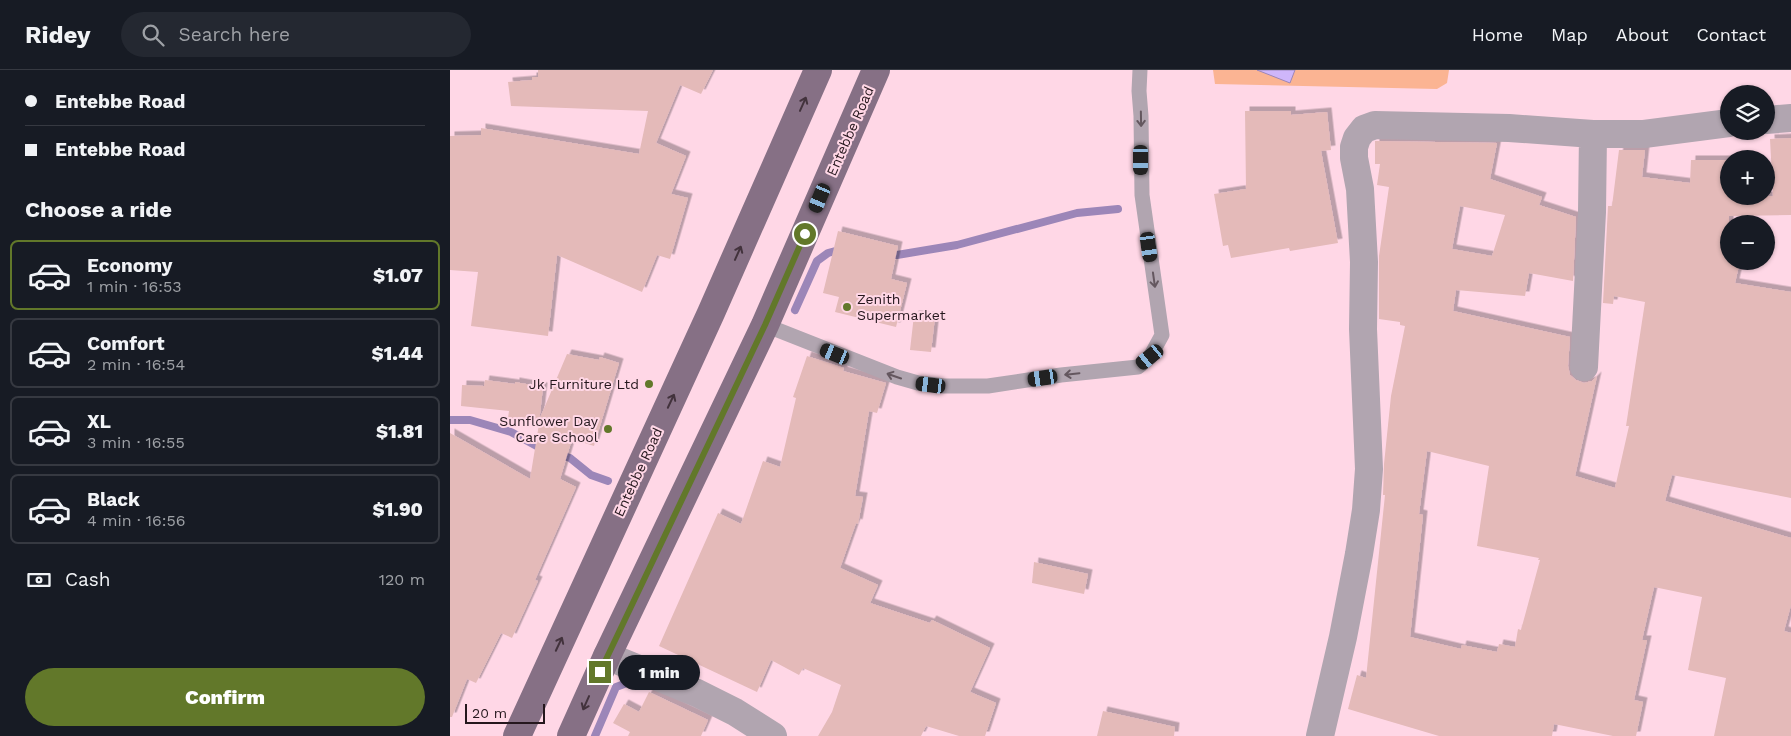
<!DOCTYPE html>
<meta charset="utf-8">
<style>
:root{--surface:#171b24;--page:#242831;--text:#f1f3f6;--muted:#9ea1a6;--line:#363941;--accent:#62782a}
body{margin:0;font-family:"Work Sans",sans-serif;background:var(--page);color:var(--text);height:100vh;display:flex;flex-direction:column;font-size:19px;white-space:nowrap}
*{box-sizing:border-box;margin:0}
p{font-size:16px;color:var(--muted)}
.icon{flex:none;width:28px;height:28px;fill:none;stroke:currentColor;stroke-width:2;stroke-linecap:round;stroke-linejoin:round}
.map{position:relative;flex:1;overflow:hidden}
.details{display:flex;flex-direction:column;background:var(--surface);width:450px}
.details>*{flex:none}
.banner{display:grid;align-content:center;height:110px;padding:0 25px;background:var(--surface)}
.buttons{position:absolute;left:1270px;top:15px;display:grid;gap:10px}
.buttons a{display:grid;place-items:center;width:55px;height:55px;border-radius:50%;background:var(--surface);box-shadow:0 1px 4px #0004;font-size:25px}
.scale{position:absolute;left:15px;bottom:12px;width:80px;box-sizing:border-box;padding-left:5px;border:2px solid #25171d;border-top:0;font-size:14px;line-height:18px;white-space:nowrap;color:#25171d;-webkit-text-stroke:4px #ffd7e6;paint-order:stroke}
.end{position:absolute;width:22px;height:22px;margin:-11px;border:6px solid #62782a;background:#fff;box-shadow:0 0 0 2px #fff}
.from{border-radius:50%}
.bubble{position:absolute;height:35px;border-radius:18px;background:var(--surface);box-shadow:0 1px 4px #0004;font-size:16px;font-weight:800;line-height:35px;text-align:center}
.car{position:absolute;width:15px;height:30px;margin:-15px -8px;border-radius:6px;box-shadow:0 0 4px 1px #0007;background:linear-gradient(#222 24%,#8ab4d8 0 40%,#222 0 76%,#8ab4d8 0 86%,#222 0)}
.banner b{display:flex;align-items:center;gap:18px;height:48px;font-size:19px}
.banner b+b{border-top:1px solid var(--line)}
.banner i{width:12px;height:12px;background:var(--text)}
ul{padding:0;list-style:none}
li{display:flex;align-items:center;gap:15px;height:70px;margin:0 10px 8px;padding:0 15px;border:2px solid var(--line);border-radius:8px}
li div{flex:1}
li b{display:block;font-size:19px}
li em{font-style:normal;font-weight:800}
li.selected{border-color:var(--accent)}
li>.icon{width:45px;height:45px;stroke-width:1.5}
h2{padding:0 25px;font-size:22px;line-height:60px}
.pay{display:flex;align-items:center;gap:12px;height:55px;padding:0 25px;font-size:19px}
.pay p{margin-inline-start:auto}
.primary-button{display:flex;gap:10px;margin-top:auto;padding:10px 25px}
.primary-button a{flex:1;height:58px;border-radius:30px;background:var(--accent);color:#fff;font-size:20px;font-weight:800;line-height:58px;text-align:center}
header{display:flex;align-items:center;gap:30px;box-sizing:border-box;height:70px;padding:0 25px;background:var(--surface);border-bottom:1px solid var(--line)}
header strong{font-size:24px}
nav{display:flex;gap:28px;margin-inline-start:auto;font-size:18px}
.search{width:350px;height:45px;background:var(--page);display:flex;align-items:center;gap:12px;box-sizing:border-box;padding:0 18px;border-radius:28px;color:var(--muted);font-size:19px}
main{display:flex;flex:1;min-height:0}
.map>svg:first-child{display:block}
.green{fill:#fbb493}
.water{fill:#cfb6fa;stroke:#9c86b8}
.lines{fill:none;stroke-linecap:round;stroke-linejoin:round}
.stream{stroke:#9c86b8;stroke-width:8}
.building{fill:#e4bab9;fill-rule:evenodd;filter:url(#shadow)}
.lane{stroke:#b1a5b0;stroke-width:15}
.street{stroke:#b1a5b0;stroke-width:28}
.primary{stroke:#867085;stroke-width:28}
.oneway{stroke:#42323c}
.oneway2{stroke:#64575f}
.route{stroke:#62782a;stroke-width:6}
.poi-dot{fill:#62782a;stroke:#ffd7e6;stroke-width:2}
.labels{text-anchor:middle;stroke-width:4;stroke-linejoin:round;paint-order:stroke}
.street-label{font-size:14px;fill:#25171d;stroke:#ffd7e6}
.poi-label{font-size:14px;fill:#25171d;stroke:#ffd7e6;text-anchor:end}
</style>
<header>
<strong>Ridey</strong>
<div class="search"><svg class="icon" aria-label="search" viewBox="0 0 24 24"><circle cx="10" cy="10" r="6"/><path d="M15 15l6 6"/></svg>Search here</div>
<nav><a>Home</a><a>Map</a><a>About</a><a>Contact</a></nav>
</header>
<main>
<section class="details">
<div class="banner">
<b><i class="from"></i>Entebbe Road</b>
<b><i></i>Entebbe Road</b>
</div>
<h2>Choose a ride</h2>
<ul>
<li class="selected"><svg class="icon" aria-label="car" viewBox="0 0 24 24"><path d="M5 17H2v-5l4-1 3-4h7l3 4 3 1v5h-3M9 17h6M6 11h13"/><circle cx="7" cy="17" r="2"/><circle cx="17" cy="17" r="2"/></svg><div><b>Economy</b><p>1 min · 16:53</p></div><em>$1.07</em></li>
<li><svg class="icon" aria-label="car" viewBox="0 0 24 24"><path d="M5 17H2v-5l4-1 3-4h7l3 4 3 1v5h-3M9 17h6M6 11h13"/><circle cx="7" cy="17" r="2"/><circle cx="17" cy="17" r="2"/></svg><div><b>Comfort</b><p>2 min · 16:54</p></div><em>$1.44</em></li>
<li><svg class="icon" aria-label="car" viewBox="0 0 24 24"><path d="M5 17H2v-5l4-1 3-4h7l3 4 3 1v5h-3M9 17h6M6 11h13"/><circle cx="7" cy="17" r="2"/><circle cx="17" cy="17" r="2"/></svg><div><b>XL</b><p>3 min · 16:55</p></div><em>$1.81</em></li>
<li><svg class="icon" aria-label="car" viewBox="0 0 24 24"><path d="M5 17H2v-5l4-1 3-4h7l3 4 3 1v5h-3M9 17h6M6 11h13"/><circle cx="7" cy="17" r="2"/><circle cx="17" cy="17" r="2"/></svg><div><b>Black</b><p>4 min · 16:56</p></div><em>$1.90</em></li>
</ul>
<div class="pay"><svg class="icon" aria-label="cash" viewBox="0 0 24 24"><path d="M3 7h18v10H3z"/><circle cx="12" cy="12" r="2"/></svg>Cash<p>120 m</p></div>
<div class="primary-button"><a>Confirm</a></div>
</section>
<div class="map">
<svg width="1341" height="666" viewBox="0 0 1341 666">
<defs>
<filter id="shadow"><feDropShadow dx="4.5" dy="-4.5" stdDeviation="0" flood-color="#0004"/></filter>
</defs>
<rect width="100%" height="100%" fill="#ffd7e6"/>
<path class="green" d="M763,0H999L997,13L987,19L765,14Z"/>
<path class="water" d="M807,0H845L840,13Z"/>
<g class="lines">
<path class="stream" d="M447,185L507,175L627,143L668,139
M345,240L367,191L378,183L389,180
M0,350H20L61,362L94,380
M107,384L120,388L141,405L158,411
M145,666L166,617L177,613"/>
</g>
<path class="building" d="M88,0H263L251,24L230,15L206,73L236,86L221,124L238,128L220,189L207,185L192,222L107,185L98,266L21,256L28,202L0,200V66L31,65V58L189,84L198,41L61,36L58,12L82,10V7H88Z
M795,41H841V45L877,42L881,80L871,81L888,173L840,181L839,178L781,188L778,175L773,176L764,124L796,119Z
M1341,68V145L1279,146V191H1290L1285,213L1341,222V428L1222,405L1215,431L1341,468V535L1334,561L1341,563V666H1264L1276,608L1238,600L1252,527L1204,517L1192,570H1197L1184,630L1193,632L1186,666H1163L1104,654L1102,666H989L898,639L907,605L916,608L935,425H933L934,394L941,326L955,256L950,255V252L929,249V186L939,117L927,115L930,94H925V71L1047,73L1040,109L1092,127L1089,135L1126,147L1123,211L1079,203L1075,226L1006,220L1003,241L1120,267L1118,296L1120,305L1126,310L1134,313L1142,311L1147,306L1125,406L1165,418L1179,356H1176L1195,232L1164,226L1163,234L1153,233L1158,136H1162L1169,80H1195L1192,107L1240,113L1241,90H1279V126H1323L1320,69ZM1010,136L1055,145L1042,186L1002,179ZM977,381L1039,396L1027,476L1089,488L1088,490H1090L1071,560L1068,559L1065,577L1049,574L1047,582L1012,575L1011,579L960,567L973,445L969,444Z
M388,161L448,176L441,209L457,213L446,257L385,242L389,227L373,223Z
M464,245L485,247L481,282L460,280Z
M117,284L149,290L150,287L169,293L144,376L122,369L110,409L126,417L85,510L88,511L62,568L51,563L26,613L17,609L2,647H0V363L80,409L90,348Z
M357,286L394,298L393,301L436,313L427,343L419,341L405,426L413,427L408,454L406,453L390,498L428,515L420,533L480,553L482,550L540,578L520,622L546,633L535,666H509L476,656L471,666H368L382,642L391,615L353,598L349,605L321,590L307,622L209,576L268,443L291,454L313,391L330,397L346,328L343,327Z
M35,310L65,314V312L93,317L89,353L58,348L59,341L11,336L12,315L34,316Z
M584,492L638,504L634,524L582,513Z
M199,622L258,650L251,666H178L180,662L163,653L174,634L189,642Z
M653,641L725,657L724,666H647Z"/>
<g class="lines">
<path class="lane" d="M315,255L447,307L468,313L494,316H538L611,305L688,297L700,287L712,265L692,125L691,46L689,21L690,0"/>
<path class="street" d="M1316,50L1341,48
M1134,297L1142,142L1143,64
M157,586L247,623L285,642L323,666
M870,666L893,567L909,484L916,440L919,399L913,259L914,192L910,119L904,88V77L907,68L914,59L925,55L1059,58L1143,64H1194L1279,53"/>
<path class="primary" d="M67,666L261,243L368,0
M121,666L157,586L315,255L426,0"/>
</g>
<defs><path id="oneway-shaft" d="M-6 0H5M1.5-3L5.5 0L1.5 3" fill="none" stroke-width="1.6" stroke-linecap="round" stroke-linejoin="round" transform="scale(1.25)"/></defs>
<g class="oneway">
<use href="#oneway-shaft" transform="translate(353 34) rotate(-66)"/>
<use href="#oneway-shaft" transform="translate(288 183) rotate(-66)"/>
<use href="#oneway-shaft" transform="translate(221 331) rotate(-65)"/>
<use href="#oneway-shaft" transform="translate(109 574) rotate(-65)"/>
<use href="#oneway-shaft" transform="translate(136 633) rotate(114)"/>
</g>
<g class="oneway2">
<use href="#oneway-shaft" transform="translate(691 49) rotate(89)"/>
<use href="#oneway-shaft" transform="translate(704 210) rotate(82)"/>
<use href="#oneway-shaft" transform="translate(622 304) rotate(174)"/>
<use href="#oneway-shaft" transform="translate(444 306) rotate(-161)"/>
</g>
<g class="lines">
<path class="route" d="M150,602L315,255L355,164"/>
</g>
<g class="poi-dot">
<circle cx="397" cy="237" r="5"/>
<circle cx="199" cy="314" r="5"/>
<circle cx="158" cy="359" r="5"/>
</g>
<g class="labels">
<g class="street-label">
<text transform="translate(400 61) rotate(-66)" y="5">Entebbe Road</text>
<text transform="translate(188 402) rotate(-65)" y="5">Entebbe Road</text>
</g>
<g class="poi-label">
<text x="407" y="234" text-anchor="start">Zenith<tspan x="407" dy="16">Supermarket</tspan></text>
<text x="189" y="319">Jk Furniture Ltd</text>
<text x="148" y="356">Sunflower Day<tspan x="148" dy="16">Care School</tspan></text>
</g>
</g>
</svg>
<div class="buttons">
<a><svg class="icon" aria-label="layers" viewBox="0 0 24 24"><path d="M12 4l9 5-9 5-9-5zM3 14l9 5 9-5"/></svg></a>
<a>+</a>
<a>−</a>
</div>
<div class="scale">20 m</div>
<i class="end from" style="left:355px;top:164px"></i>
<i class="end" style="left:150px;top:602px"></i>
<div class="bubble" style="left:168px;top:585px;width:82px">1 min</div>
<i class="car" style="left:691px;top:90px;rotate:180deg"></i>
<i class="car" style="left:370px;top:128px;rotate:203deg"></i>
<i class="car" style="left:699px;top:177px;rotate:172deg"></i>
<i class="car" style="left:385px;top:284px;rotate:292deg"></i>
<i class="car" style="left:700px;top:287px;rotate:231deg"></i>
<i class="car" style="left:593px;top:308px;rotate:262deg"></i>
<i class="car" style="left:481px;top:315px;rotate:277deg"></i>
</div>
</main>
